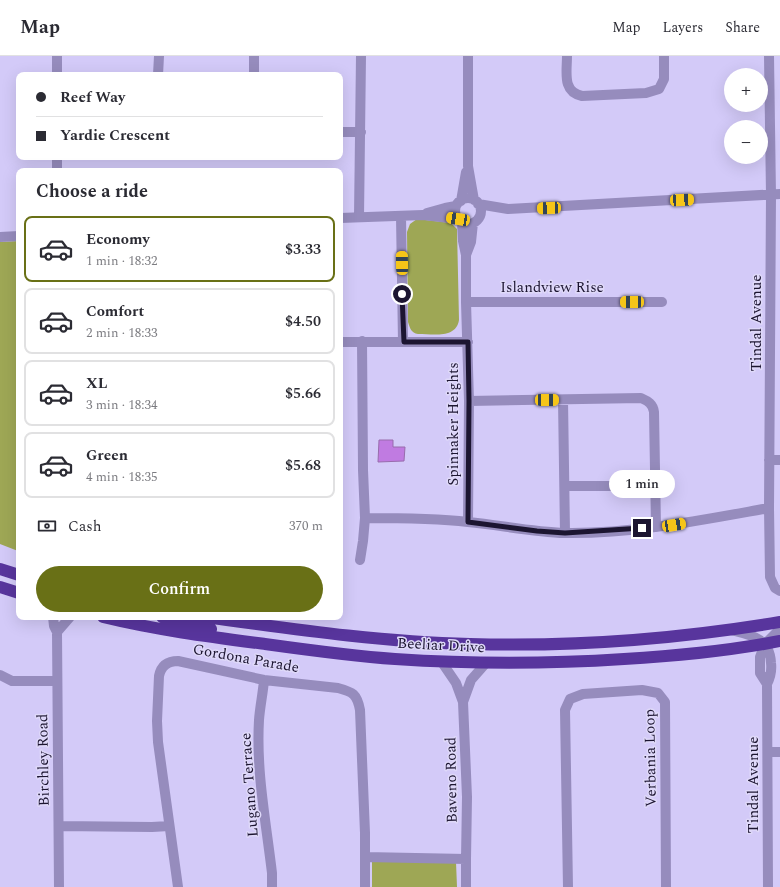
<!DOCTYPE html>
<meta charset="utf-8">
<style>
:root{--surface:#fff;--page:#f2f2f3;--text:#2b2b33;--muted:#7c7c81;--line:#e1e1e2;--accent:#697016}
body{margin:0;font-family:Spectral,serif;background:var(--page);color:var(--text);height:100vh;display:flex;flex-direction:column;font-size:15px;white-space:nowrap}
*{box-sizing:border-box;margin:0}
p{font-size:13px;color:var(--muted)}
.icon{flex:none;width:22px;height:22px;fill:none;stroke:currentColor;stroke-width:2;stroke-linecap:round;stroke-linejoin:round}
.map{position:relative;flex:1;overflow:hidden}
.side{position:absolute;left:16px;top:112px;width:327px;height:452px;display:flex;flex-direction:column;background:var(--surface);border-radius:8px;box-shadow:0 4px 16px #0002}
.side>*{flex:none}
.hud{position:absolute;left:16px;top:16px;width:327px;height:88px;border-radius:8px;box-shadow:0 4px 16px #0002;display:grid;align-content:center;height:88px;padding:0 20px;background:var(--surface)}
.controls{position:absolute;left:724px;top:12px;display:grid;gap:8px}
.controls a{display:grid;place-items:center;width:44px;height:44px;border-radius:50%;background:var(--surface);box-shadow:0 4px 16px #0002;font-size:20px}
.end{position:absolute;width:18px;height:18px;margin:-9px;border:5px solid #1c1531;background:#fff;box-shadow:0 0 0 2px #fff}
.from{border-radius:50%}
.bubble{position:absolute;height:28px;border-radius:14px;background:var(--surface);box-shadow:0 4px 16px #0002;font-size:13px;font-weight:600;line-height:28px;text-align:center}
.car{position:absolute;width:12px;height:24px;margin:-12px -6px;border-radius:5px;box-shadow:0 0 3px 1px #0007;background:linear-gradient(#f5c518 24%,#345 0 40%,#f5c518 0 76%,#345 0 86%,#f5c518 0)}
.hud b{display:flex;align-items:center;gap:14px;height:38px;font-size:15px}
.hud b+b{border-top:1px solid var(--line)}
.hud i{width:10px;height:10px;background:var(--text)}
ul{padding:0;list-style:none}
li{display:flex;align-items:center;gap:12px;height:66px;margin:0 8px 6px;padding:0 12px;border:2px solid var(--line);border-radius:8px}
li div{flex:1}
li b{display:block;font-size:15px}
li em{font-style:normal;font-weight:600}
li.selected{border-color:var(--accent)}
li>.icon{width:36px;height:36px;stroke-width:1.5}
h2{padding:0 20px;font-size:18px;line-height:48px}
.pay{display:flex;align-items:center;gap:10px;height:44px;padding:0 20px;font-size:15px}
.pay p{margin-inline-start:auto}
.button{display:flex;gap:8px;margin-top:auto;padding:8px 20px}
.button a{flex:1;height:46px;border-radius:24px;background:var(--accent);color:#fff;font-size:16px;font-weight:600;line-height:46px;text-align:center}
header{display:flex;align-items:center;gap:24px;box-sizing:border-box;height:56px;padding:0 20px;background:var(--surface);border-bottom:1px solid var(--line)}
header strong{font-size:19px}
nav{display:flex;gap:22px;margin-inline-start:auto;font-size:14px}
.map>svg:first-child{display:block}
.green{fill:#9ea755}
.building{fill:#c07be1;stroke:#986cad}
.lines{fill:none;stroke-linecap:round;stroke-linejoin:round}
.minor{stroke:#968cbd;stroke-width:10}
.highway{stroke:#58359d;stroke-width:12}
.route{stroke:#1c1531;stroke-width:5}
.labels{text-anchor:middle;stroke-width:3;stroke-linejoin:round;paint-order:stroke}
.street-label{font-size:15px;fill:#1c1531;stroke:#dfd9f9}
</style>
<header>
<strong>Map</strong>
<nav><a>Map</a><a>Layers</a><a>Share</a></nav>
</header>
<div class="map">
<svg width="780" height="831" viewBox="0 0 780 831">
<rect width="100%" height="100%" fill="#d3caf8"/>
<path class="green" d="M417,163L451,167L457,173L459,264C456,283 433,278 418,278C411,277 410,272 408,266L407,176L410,168Z
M19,185V495H18L0,488V186Z
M372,806H456L457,831H372Z"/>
<path class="building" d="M379,384H393V391H405L404,405L378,406Z"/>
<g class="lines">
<path class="minor" d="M57,0V19
M254,0V19
M468,0V110L474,144
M567,0C567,16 562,36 582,40L646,37L659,33L664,23V0
M769,0L771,139L769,452L770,521L775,532L780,535
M158,19L159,0
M340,76H361
M57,101V115
M455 155a13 13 0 1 1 26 0a13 13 0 1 1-26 0Z
M461,145L466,116
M478,148L508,153L780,138
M427,157L445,152L456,150
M401,160L403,286
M359,161L361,0
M340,162L423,159L458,163
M462,167L463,185L466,199V246L469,345L468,466
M0,181L19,180
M466,199L471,186L473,167
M466,246H662
M340,286H468
M563,344L565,477
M469,345L641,342C648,345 653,348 654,356L656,471
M769,404H780
M565,430H610L655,427
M365,462C399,462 434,462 468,466C500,469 532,476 565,477C633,478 702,464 769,452
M360,504L363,485L365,462L363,414L362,285
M53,561L54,570L57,576L59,831
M731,574C751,579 770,582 771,607C772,615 771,620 767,628L768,831
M57,576L70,561
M441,605L456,627L463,646L467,741L466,803
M0,619L12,625H57
M264,624C263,637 260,650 259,664C256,715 266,766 272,817V831
M767,628L760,617V601L765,588L780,573
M463,646L471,624L486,607
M768,696H780
M59,770L152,771L169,770
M365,801L466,803V831
M178,831L158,686L157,665L159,620C161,610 167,605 178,605L264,624L338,632C353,636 357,638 360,654L365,777V831
M568,831L565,654L570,643L583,638L642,634L658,637L665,646L666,831"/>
<path class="highway" d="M0,513L19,519
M0,531L19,537
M103,561C156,574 211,581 265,588C308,594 351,600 395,603C471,608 547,608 624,603C676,600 729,595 780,585
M162,561L208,570L211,573L209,580
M205,561C293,573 381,586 470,588C574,591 678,583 780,566"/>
</g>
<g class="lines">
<path class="route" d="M402,238L404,286H468L469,345L468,466L537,475L565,477L642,472"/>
</g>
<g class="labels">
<g class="street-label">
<text x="552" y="236">Islandview Rise</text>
<text transform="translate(756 267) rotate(-90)" y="5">Tindal Avenue</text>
<text transform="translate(453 368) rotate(-90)" y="5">Spinnaker Heights</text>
<text transform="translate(441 589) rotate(3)" y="5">Beeliar Drive</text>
<text transform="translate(246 602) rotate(10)" y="5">Gordona Parade</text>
<text transform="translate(650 702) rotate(-91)" y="5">Verbania Loop</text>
<text transform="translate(43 704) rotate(-91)" y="5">Birchley Road</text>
<text transform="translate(451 724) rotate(-91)" y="5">Baveno Road</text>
<text transform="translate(249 729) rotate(-94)" y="5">Lugano Terrace</text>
<text transform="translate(753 729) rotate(-90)" y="5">Tindal Avenue</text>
</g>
</g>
</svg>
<div class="controls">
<a>+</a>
<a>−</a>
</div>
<i class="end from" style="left:402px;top:238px"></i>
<i class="end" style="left:642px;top:472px"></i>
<div class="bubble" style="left:609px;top:414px;width:66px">1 min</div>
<i class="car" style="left:682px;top:144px;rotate:87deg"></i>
<i class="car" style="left:549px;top:152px;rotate:268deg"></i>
<i class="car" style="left:458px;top:163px;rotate:279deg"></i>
<i class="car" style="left:402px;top:207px;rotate:359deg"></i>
<i class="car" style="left:632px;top:246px;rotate:270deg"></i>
<i class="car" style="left:547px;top:344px;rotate:90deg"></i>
<i class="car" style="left:674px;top:469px;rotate:80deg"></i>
<div class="hud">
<b><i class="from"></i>Reef Way</b>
<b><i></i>Yardie Crescent</b>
</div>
<section class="side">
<h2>Choose a ride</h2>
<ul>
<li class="selected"><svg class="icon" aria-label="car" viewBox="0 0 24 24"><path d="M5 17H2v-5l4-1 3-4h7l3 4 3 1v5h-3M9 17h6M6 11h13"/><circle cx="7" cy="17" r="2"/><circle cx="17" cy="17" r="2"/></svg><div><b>Economy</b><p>1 min · 18:32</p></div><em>$3.33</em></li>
<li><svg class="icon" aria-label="car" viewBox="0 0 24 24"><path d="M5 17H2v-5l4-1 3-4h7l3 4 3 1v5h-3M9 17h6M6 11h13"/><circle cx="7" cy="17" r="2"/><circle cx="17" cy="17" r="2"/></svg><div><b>Comfort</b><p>2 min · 18:33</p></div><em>$4.50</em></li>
<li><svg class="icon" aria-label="car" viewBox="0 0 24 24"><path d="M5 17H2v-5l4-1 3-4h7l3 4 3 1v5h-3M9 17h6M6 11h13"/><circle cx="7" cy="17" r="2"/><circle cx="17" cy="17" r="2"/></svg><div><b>XL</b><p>3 min · 18:34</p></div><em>$5.66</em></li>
<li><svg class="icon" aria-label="car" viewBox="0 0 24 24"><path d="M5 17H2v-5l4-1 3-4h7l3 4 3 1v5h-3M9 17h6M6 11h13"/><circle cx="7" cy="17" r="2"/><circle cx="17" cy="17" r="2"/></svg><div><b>Green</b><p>4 min · 18:35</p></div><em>$5.68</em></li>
</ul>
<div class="pay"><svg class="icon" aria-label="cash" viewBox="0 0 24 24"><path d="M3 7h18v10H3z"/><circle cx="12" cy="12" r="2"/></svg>Cash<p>370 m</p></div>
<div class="button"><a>Confirm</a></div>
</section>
</div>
